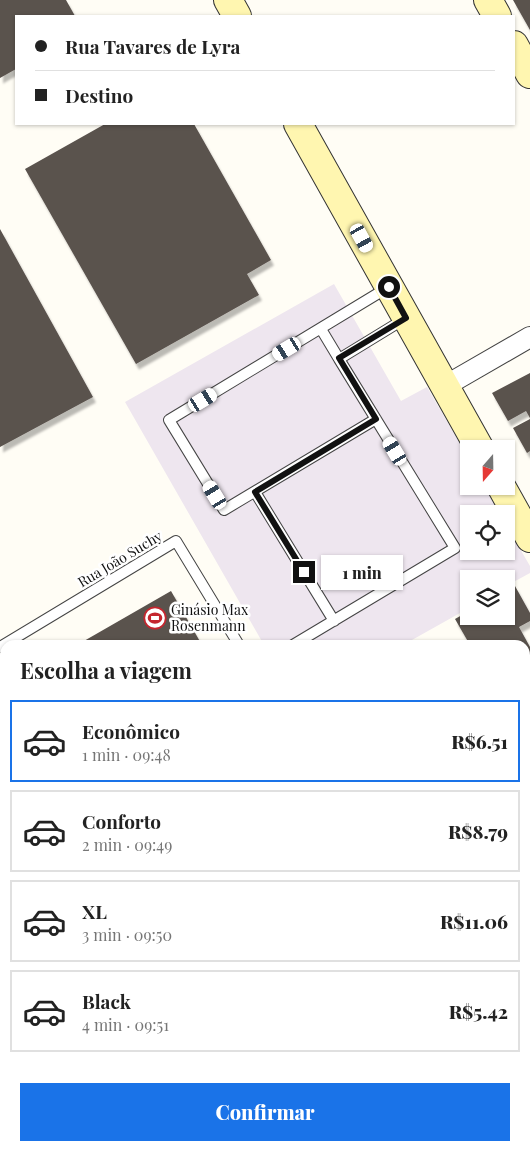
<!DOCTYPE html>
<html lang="pt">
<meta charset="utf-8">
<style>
:root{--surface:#fff;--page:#f6f6f6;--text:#222;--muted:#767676;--line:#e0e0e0;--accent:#1a73e8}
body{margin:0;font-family:"Playfair Display",serif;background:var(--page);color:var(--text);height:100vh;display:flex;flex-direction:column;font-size:19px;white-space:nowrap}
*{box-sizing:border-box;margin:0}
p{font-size:16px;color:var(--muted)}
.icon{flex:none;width:28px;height:28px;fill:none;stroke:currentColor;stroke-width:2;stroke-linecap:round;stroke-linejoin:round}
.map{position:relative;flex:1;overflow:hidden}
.side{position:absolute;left:0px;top:640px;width:530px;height:511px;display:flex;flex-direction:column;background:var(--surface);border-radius:15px 15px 0 0;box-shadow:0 1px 4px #0004}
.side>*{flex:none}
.guide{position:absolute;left:15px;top:15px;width:500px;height:110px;border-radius:0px;box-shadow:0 1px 4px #0004;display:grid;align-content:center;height:110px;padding:0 20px;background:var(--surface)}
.needle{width:32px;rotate:200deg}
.tools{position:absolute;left:460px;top:440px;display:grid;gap:10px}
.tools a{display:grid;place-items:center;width:55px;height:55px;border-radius:0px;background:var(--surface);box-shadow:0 1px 4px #0004;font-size:25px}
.end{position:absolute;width:22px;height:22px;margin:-11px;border:6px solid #111;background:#fff;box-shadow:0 0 0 2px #fff}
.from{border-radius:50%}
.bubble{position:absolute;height:35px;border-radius:0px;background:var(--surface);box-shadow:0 1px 4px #0004;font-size:16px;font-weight:800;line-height:35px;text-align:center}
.car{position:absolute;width:15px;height:30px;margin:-15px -8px;border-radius:6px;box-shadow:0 0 4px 1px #0007;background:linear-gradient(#fff 24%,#345 0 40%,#fff 0 76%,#345 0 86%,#fff 0)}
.guide b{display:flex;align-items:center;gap:18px;height:48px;font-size:19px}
.guide b+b{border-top:1px solid var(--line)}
.guide i{width:12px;height:12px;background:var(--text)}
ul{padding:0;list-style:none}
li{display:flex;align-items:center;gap:15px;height:82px;margin:0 10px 8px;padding:0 10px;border:2px solid var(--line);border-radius:0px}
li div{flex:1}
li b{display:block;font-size:19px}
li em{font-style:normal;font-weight:800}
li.current{border-color:var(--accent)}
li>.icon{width:45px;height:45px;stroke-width:1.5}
h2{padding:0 20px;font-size:22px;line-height:60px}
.button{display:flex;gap:10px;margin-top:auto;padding:10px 20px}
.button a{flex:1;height:58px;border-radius:0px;background:var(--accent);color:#fff;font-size:20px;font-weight:800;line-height:58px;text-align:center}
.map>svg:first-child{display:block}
.industrial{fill:#eee6ef}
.building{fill:#5a524d;filter:url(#shadow)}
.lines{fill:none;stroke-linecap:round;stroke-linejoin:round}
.service-casing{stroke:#444;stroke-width:12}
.minor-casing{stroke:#444;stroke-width:22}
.tertiary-casing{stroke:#444;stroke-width:28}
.secondary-casing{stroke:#333;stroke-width:30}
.primary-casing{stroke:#222;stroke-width:30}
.service{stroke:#fff;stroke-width:10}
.minor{stroke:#fff;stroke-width:20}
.tertiary{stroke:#fff;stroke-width:25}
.secondary{stroke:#fff6b0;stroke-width:28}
.primary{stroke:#f9d66b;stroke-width:28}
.route{stroke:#111;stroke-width:6}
.labels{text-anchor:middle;stroke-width:5;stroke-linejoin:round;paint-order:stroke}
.street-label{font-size:14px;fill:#111;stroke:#fff}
.poi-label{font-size:14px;fill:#111;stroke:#fff;text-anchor:start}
</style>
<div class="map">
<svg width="530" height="1151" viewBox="0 0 530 1151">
<defs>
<filter id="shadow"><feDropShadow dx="3" dy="5.5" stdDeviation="1" flood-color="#0004"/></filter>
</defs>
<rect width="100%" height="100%" fill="#fffdf5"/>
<path class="industrial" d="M334,284L401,401L427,387L469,459V486H484L500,514H469V551H506V525L530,566V573L506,586V579H469V608L403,645H264L125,402Z"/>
<path class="building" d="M0,0H66L75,16H16V69L0,78Z
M513,0H530V30Z
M105,124H194L271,260L247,274L259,295L136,364L25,169Z
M0,229L93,397L0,447Z
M530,373V418L526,411L508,421L492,393Z
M530,419V451L527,453L513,428Z
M515,586L530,613V621L519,627L530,647V754L525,745V645H470L455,619L469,611V616H506V591Z
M171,591L202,645H77Z
M0,697L5,706V817L0,809Z
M0,978L5,987V1008L0,1011Z
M525,1039L530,1047V1151H403L400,1146H525Z
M207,1146H216L218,1151H198Z"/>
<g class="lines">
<g class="service-casing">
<path id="service" d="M321,329L339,359
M376,419L224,510L169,420L387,288
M255,492L334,621
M293,645L455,548L339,359L406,318
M0,647L176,541L239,645
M0,910L5,907"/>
</g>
<g class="minor-casing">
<path id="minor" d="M445,386L530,337
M525,995L530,1004
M351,1146L353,1151"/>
</g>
<g class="tertiary-casing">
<path id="tertiary" d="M0,881L5,890"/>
</g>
<g class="secondary-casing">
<path id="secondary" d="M228,0L237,16
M488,0L497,16
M514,45L530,74
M298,124L480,449
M501,486L530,538"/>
</g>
<g class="primary-casing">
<path id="primary" d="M525,876L530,873
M525,906L530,903
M0,1060L5,1057
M0,1132L5,1134
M19,1146L22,1151
M89,1151L97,1146"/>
</g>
<use href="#service" class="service"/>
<use href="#minor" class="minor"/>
<use href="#tertiary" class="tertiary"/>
<use href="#secondary" class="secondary"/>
<use href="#primary" class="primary"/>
</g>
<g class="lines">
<path class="route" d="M304,572L255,492L376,419L339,358L406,318L389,287"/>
</g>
<defs>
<g id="stadium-ring" transform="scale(1.125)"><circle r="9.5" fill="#fff" stroke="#c4262e" stroke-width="1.5"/><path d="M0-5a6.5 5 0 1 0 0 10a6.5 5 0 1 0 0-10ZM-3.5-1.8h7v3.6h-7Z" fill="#c4262e"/></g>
</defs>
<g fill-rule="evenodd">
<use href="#stadium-ring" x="155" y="618"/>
</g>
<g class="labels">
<g class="street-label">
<text transform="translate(120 559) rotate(-31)" y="5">Rua João Suchy</text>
</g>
<g class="poi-label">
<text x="171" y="615">Ginásio Max<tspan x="171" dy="16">Rosenmann</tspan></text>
</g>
</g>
</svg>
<div class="tools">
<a><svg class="needle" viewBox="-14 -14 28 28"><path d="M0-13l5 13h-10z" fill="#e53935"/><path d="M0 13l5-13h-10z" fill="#767676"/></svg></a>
<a><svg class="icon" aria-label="locate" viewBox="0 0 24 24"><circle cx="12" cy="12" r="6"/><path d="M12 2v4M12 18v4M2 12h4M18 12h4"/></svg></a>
<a><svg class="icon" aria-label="layers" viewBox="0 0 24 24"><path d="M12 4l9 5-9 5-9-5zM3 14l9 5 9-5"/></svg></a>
</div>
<i class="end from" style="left:389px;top:287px"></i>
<i class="end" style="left:304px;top:572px"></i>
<div class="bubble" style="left:321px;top:555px;width:82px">1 min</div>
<i class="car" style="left:362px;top:238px;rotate:151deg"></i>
<i class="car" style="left:287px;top:349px;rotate:239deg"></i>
<i class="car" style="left:203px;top:400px;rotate:59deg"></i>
<i class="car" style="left:395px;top:451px;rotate:329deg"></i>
<i class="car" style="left:215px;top:495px;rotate:329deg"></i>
<div class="guide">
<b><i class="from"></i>Rua Tavares de Lyra</b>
<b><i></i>Destino</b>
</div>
<section class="side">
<h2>Escolha a viagem</h2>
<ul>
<li class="current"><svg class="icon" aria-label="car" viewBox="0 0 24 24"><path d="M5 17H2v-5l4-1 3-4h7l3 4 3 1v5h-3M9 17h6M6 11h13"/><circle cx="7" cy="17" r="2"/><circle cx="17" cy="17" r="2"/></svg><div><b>Econômico</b><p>1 min · 09:48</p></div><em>R$6.51</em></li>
<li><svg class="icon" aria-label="car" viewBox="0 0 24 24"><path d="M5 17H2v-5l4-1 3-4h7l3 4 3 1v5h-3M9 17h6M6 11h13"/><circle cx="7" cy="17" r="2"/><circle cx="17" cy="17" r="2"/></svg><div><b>Conforto</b><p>2 min · 09:49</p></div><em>R$8.79</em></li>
<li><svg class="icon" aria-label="car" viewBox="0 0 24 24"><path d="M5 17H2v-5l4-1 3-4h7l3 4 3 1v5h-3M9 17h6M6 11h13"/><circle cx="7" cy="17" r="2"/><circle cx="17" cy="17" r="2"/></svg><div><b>XL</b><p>3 min · 09:50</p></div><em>R$11.06</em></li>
<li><svg class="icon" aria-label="car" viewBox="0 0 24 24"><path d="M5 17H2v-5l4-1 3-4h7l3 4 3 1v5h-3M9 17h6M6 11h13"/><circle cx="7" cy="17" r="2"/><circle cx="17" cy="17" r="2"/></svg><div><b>Black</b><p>4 min · 09:51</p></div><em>R$5.42</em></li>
</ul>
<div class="button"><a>Confirmar</a></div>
</section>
</div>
